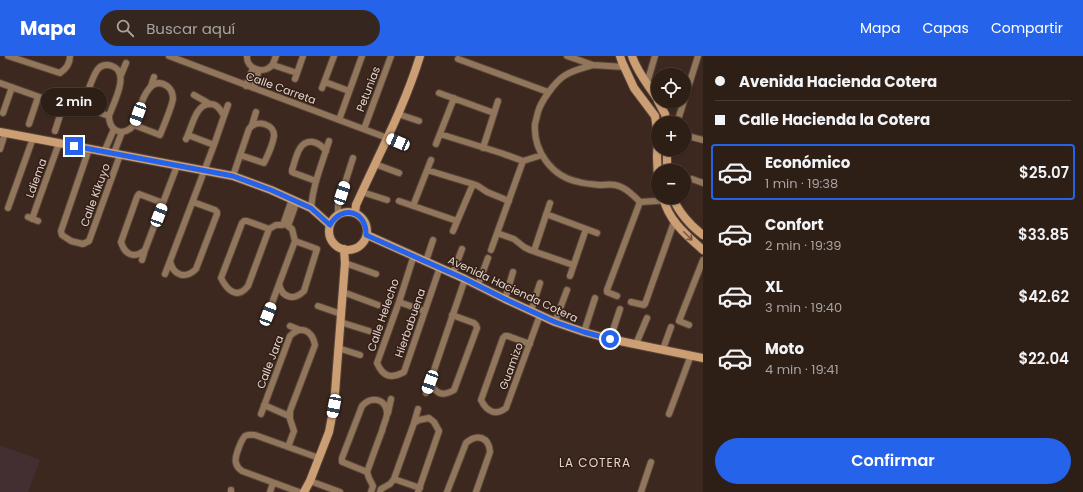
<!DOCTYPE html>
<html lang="es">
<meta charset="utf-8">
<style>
:root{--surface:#2d1e16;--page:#35271f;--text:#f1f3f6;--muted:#a7a2a1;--line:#483c35;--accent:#2563eb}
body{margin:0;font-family:Poppins,sans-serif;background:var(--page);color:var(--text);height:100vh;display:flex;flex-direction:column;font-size:15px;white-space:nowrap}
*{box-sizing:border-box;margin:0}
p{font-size:13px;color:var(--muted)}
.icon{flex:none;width:22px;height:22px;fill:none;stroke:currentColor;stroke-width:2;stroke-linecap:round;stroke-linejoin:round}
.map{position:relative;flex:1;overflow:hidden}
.sheet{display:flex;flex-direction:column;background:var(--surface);width:380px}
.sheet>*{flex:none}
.banner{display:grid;align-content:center;height:88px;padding:0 12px;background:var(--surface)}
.fabs{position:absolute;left:651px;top:12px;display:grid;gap:8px}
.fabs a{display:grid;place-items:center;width:40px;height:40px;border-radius:50%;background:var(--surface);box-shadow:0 1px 3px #0004,0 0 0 1px var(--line);font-size:20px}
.end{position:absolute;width:18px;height:18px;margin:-9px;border:5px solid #2563eb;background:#fff;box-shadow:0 0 0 2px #fff}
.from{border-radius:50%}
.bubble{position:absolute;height:28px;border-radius:14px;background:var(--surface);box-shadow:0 1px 3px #0004,0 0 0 1px var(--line);font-size:13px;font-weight:600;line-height:28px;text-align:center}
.car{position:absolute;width:12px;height:24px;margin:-12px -6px;border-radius:5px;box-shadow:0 0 3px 1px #0007;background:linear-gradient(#fff 24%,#345 0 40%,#fff 0 76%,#345 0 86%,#fff 0)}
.banner b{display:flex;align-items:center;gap:14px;height:38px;font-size:15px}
.banner b+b{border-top:1px solid var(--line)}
.banner i{width:10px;height:10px;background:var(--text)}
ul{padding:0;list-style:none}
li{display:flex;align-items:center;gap:12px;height:56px;margin:0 8px 6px;padding:0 4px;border:2px solid transparent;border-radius:4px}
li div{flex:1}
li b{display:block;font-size:15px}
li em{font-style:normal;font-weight:600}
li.on{border-color:var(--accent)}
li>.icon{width:36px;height:36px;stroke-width:1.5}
.action{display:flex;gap:8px;margin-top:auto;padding:8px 12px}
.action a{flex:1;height:46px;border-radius:24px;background:var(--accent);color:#fff;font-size:16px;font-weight:600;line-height:46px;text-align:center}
header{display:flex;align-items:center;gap:24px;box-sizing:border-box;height:56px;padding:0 20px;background:var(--accent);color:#fff}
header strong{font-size:19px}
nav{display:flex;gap:22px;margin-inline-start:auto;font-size:14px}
.search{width:280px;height:36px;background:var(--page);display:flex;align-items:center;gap:10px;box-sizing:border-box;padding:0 14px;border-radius:22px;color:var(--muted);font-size:15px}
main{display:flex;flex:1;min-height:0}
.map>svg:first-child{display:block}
.education{fill:#432e32}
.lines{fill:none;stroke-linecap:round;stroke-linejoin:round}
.street-casing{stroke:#57443a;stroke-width:8}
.secondary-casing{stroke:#57443a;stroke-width:10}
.street{stroke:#92765c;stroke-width:6}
.secondary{stroke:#cb9e74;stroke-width:8}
.oneway{stroke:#775840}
.route{stroke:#2563eb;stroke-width:5}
.labels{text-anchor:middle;stroke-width:3;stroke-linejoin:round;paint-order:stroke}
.street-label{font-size:11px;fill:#e2d4cd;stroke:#321e15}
.neighbourhood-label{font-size:12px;letter-spacing:1px;fill:#e2d4cd;stroke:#321e15}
</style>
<header>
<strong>Mapa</strong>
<div class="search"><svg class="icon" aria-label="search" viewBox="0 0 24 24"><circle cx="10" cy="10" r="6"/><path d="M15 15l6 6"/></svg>Buscar aquí</div>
<nav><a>Mapa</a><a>Capas</a><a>Compartir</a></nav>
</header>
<main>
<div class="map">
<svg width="703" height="436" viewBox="0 0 703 436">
<rect width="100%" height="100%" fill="#3c281e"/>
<path class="education" d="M0,389L40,404L28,436H0Z"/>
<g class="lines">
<g class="street-casing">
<path id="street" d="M8,0L60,17C66,13 70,8 70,0
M169,0L398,86
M247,0C246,13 264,19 272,9C274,7 275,2 276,0
M567,0L593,9L624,11
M458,3L548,36
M273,9L297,17
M593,9C584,12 573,14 564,20C555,26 541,45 538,56C537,60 536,64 535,68C533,95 552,121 579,126C585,128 593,128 600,129C605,129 610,128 615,129C625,131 633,139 640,146L673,144
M121,19L126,7
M295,23L303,0
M325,26L349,35
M0,27L59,48L62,50V53L55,75
M647,27L655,0
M151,30L154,21
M246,30L253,12
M253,32L259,14
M322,32L334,0
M439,37L494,57
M194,39L210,48
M83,51L109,60
M3,57L12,31
M80,57C84,47 92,20 98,13C101,9 107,8 112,10C131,16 113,48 109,60C109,76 124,81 134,69C138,57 147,16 167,30C171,33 173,38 173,43C171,53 164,69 160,79L134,69
M398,58L419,65
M224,60L228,49
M339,64L362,0
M677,67L698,0
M29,68L38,41
M252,69L256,56
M364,73L391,0
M440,78L501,97L523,105
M188,79L214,89
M684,79L703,84
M186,83C192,72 195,48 210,48C218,48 221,55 224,60L214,89L170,205C173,219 185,224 196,213L217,158V156L215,154L193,146
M436,88L454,42
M483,92L498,45
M0,93L5,77
M89,93L61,175L62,179L71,185L83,188L89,185L120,99
M104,96L114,73
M114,97L122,76
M523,105L542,99
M375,108L399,117
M427,114L473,128L478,130L487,136L509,145
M233,120L249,73C257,62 275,69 274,80C273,87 267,101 264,107L240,99
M684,124L692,123L703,127
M316,125L294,117L292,116V114C296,103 298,84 313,86C318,87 323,91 326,95
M362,136L387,144
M399,145L457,165
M163,147L139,138L137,141L121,186C125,199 134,203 145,194L177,110
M413,150L431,104
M8,152L33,82
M311,152C313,128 322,108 329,85
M546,158L597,177
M338,159V149L353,102
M28,161L38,165
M32,163L59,87
M269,173L247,165H244L242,167L221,222C227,234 237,244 248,230L268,176L269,173L276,169H283L292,143
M453,175L473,128
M497,177L514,183L524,191L530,194L573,209
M295,185L317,193L304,235C294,245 282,242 279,228L295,185L292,173L288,170L297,145
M491,194L523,105
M534,195L550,147
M414,199L399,246L377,307C383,321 391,323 404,316L440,211
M142,204L145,194
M426,205L433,184
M345,207L376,218
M453,217L462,193
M165,218L170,205
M570,220L586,173
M478,229L488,202
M343,236L378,249
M617,240L607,236V234L640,146
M505,243L513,216
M399,246L424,255
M631,246L644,249L645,248L674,166
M318,250L341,258
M531,255L540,227
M268,258L279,228
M452,259L474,267L476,269L477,272L454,334C442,341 436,338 430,326L465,223
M340,266L369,275
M555,266L567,234
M689,269L679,265L703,204
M290,270L300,274
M584,276L595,242
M610,283L620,253
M530,288L508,280H505L503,282L481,344C487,356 496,360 506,352L540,259
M636,288L647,262
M338,292L360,299
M663,293L671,271
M426,337L430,326
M264,349L289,360
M388,357L391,343
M261,358L290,280C301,269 312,274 315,289L290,355V363L294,375L288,391
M669,358L691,299
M414,367L418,353
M367,416L345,407L342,406V402L362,350C371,340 386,342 387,357C387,363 383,369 382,375C377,388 372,402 367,416L369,422L373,430L371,436
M394,423L420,432
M310,425L340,436
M231,436V434
M270,436L273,427
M299,436L242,415C239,413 237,411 236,407C234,402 241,384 245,380C248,378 252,379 255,379L319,402
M380,436L381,433L390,428L394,423L414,367L419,364L429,362L434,366L439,375L418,436
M447,436L466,387C477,377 489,381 490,396L476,436
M641,436L651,406"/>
</g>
<g class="secondary-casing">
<path id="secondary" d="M620,0L622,6L634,32L655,60L658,80
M632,0C637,16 649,30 658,44
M658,45L665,58L667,67
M0,76L233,120L271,134L311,152L330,169
M658,81L657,101L658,123
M667,115V93
M663,141C668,164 686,179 703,194
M673,141C677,155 692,171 703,179
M329 175a19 19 0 1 1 38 0a19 19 0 1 1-38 0Z
M355,157L356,149C378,100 404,52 420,0
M367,179L465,223L505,243L555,266L584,276L610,283L703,302
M304,436L310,425L329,376L334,350L345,207L344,193"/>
</g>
<use href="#street" class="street"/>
<use href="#secondary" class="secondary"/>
</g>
<defs><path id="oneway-shaft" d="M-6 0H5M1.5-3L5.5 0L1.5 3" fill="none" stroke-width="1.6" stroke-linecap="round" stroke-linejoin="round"/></defs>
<use class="oneway" href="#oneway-shaft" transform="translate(688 180) rotate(45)"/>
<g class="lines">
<path class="route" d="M74,90L233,120L271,134L311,152L330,169C342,148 367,155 366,179L465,223L505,243L555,266L584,276L610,283"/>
</g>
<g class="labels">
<g class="street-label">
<text transform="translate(281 32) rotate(20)" y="4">Calle Carreta</text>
<text transform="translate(368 33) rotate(-69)" y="4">Petunias</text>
<text transform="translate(36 122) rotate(-70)" y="4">Ldiema</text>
<text transform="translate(95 139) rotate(-70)" y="4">Calle Kikuyo</text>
<text transform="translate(513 233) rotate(25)" y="4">Avenida Hacienda Cotera</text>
<text transform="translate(383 259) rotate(-71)" y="4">Calle Helecho</text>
<text transform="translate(410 267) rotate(-71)" y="4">Hierbabuena</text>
<text transform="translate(270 306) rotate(-69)" y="4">Calle Jara</text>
<text transform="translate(511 310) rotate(-70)" y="4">Guamizo</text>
</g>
<g class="neighbourhood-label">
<text x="595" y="411">LA COTERA</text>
</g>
</g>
</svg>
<div class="fabs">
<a><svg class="icon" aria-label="locate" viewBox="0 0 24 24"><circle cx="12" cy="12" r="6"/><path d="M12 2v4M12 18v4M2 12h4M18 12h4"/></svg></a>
<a>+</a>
<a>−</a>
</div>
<i class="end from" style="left:610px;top:283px"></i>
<i class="end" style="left:74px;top:90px"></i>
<div class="bubble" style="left:41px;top:32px;width:66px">2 min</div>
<i class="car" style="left:138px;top:58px;rotate:200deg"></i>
<i class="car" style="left:398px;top:86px;rotate:293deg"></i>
<i class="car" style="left:342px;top:137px;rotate:18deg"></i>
<i class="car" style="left:159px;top:159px;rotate:21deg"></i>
<i class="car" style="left:268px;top:258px;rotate:21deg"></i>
<i class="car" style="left:430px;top:326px;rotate:200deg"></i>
<i class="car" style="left:334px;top:350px;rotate:191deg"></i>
</div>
<section class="sheet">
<div class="banner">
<b><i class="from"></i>Avenida Hacienda Cotera</b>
<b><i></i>Calle Hacienda la Cotera</b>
</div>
<ul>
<li class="on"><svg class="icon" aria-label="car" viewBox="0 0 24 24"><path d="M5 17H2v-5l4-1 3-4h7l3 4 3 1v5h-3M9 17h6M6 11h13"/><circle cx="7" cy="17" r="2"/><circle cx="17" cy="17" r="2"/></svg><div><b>Económico</b><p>1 min · 19:38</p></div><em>$25.07</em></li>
<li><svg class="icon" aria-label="car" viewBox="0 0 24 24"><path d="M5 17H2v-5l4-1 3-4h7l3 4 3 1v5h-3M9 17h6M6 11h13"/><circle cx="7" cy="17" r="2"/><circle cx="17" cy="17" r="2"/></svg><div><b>Confort</b><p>2 min · 19:39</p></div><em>$33.85</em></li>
<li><svg class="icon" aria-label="car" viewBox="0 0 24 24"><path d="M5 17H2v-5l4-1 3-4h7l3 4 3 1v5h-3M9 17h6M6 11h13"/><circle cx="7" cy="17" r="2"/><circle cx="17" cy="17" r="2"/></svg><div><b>XL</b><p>3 min · 19:40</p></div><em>$42.62</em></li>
<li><svg class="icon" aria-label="car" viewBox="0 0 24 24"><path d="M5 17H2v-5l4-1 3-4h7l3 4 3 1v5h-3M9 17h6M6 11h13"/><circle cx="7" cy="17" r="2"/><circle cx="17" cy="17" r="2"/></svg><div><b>Moto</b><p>4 min · 19:41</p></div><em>$22.04</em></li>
</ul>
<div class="action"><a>Confirmar</a></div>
</section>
</main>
